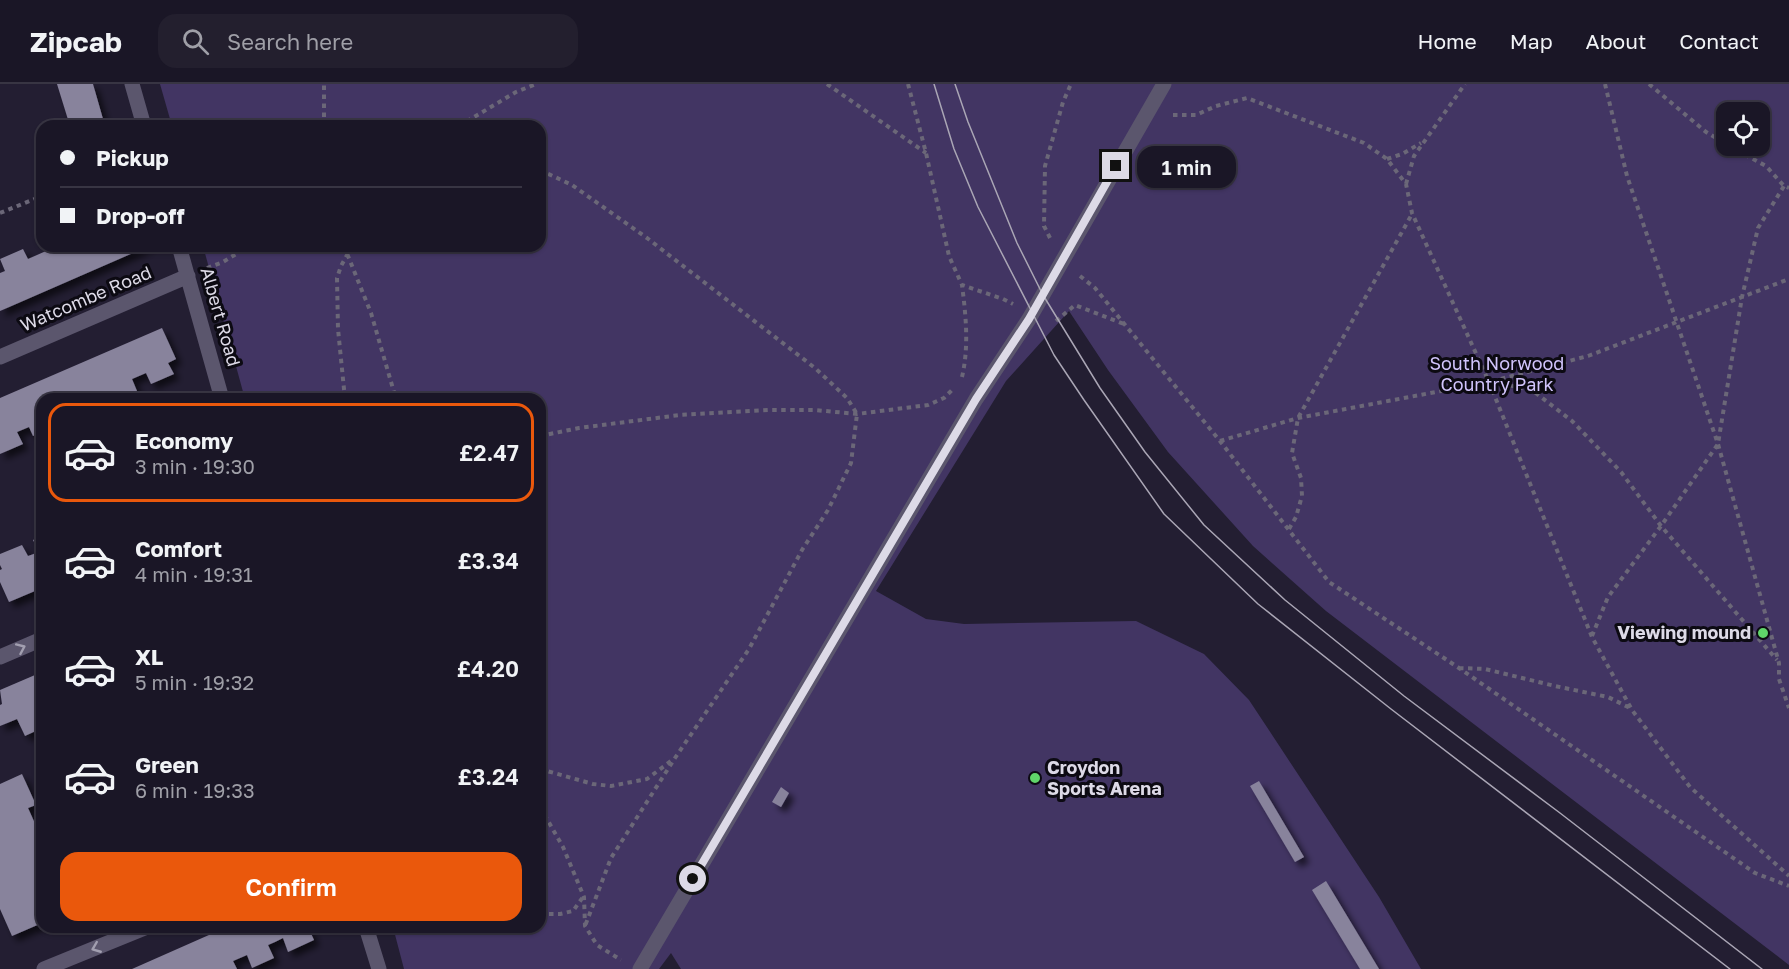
<!DOCTYPE html>
<meta charset="utf-8">
<style>
:root{--surface:#1a1626;--page:#231f2e;--text:#f1f3f6;--muted:#9f9fa7;--line:#383543;--accent:#ea580c}
body{margin:0;font-family:"Golos Text",sans-serif;background:var(--page);color:var(--text);height:100vh;display:flex;flex-direction:column;font-size:22px;white-space:nowrap}
*{box-sizing:border-box;margin:0}
p{font-size:20px;color:var(--muted)}
.icon{flex:none;width:33px;height:33px;fill:none;stroke:currentColor;stroke-width:2;stroke-linecap:round;stroke-linejoin:round}
.map{position:relative;flex:1;overflow:hidden}
.sheet{position:absolute;left:36px;top:309px;width:510px;height:540px;display:flex;flex-direction:column;background:var(--surface);border-radius:18px;box-shadow:0 2px 4px #0004,0 0 0 2px var(--line)}
.sheet>*{flex:none}
.guide{position:absolute;left:36px;top:36px;width:510px;height:132px;border-radius:18px;box-shadow:0 2px 4px #0004,0 0 0 2px var(--line);display:grid;align-content:center;height:132px;padding:0 24px;background:var(--surface)}
.tools{position:absolute;left:1716px;top:18px;display:grid;gap:12px}
.tools a{display:grid;place-items:center;width:54px;height:54px;border-radius:12px;background:var(--surface);box-shadow:0 2px 4px #0004,0 0 0 2px var(--line);font-size:30px}
.end{position:absolute;width:27px;height:27px;margin:-14px;border:8px solid #dddae7;background:#111;box-shadow:0 0 0 3px #111}
.from{border-radius:50%}
.bubble{position:absolute;height:42px;border-radius:18px;background:var(--surface);box-shadow:0 2px 4px #0004,0 0 0 2px var(--line);font-size:20px;font-weight:600;line-height:42px;text-align:center}
.guide b{display:flex;align-items:center;gap:21px;height:57px;font-size:22px}
.guide b+b{border-top:2px solid var(--line)}
.guide i{width:15px;height:15px;background:var(--text)}
ul{padding:10px 0 0;list-style:none}
li{display:flex;align-items:center;gap:18px;height:99px;margin:0 12px 9px;padding:0 12px;border:3px solid transparent;border-radius:18px}
li div{flex:1}
li b{display:block;font-size:22px}
li em{font-style:normal;font-weight:600}
li.on{border-color:var(--accent)}
li>.icon{width:54px;height:54px;stroke-width:1.5}
.cta{display:flex;gap:12px;margin-top:auto;padding:12px 24px}
.cta a{flex:1;height:69px;border-radius:18px;background:var(--accent);color:#fff;font-size:24px;font-weight:600;line-height:69px;text-align:center}
header{display:flex;align-items:center;gap:36px;box-sizing:border-box;height:84px;padding:0 30px;background:var(--surface);border-bottom:2px solid var(--line)}
header strong{font-size:28px}
nav{display:flex;gap:33px;margin-inline-start:auto;font-size:21px}
.search{width:420px;height:54px;background:var(--page);display:flex;align-items:center;gap:15px;box-sizing:border-box;padding:0 21px;border-radius:18px;color:var(--muted);font-size:22px}
.map>svg:first-child{display:block}
.green{fill:#423563;fill-rule:evenodd}
.building{fill:#88839c;filter:url(#shadow)}
.lines{fill:none;stroke-linecap:round;stroke-linejoin:round}
.path{stroke:#6b6778;stroke-width:4;stroke-dasharray:4.5 4.5;stroke-linecap:butt}
.service{stroke:#5b566d;stroke-width:15}
.minor{stroke:#5b566d;stroke-width:15}
.tram{stroke:#aaa6b5;stroke-width:1.5}
.oneway{stroke:#a29fb0}
.route{stroke:#dddae7;stroke-width:8}
.poi-dot{fill:#60d56a;stroke:#0c0a12;stroke-width:2}
.labels{text-anchor:middle;stroke-width:6;stroke-linejoin:round;paint-order:stroke}
.street-label{font-size:18px;fill:#dddae7;stroke:#0c0a12}
.park-label{font-size:18px;fill:#d1c4fc;stroke:#0c0a12}
.poi-label{font-size:18px;font-weight:bold;fill:#dddae7;stroke:#0c0a12;text-anchor:end}
</style>
<header>
<strong>Zipcab</strong>
<div class="search"><svg class="icon" aria-label="search" viewBox="0 0 24 24"><circle cx="10" cy="10" r="6"/><path d="M15 15l6 6"/></svg>Search here</div>
<nav><a>Home</a><a>Map</a><a>About</a><a>Contact</a></nav>
</header>
<div class="map">
<svg width="1789" height="885" viewBox="0 0 1789 885">
<defs>
<filter id="shadow"><feDropShadow dx="5.5" dy="5.5" stdDeviation="3" flood-color="#0009"/></filter>
</defs>
<rect width="100%" height="100%" fill="#231e32"/>
<path class="green" d="M160,0H1789V881L1326,527L1253,462L1168,368L1108,286L1069,227L1006,297L876,507L926,535L964,540L1136,537L1204,570L1249,616L1379,813L1421,885H681L671,869L659,885H404L393,843H540V315H245L203,162H540V42H172ZM1726,28H1760V62H1726Z"/>
<path class="building" d="M57,0H93L105,42H70Z
M44,162H149L0,227V189L5,187L0,175L23,165L28,175L46,167Z
M162,244L176,275L168,279L174,290L151,300L146,289L132,295L137,307L119,315H113L109,307L91,315H42V348L33,352L29,343L17,348L23,360L0,370V314Z
M42,452V504L9,518L0,498V486L2,485L0,481V470L22,461L28,472L39,468L33,456Z
M42,588V644L25,652L17,635L0,642V621L2,620L0,606Z
M22,690L36,721L28,724L42,755V839L12,852L0,825V700Z
M1259,697L1304,773L1295,778L1250,702Z
M781,703L789,709L781,723L772,718Z
M1326,797L1379,885H1360L1312,806Z
M227,843H308L314,856L288,868L283,854L275,858L268,861L274,874L252,884L247,871L233,877L237,885H132Z"/>
<g class="lines">
<path class="path" d="M827,0L926,69
M908,0L926,69L949,172L962,201L1003,215L1013,220
M1605,0L1627,92L1718,360L1779,579V595L1789,624
M1649,0L1706,48L1726,60
M1173,31H1196L1216,22L1247,14L1364,59L1387,75L1406,100L1412,129L1489,298L1592,553L1632,626L1690,703L1789,792
M324,42V0
M459,42L516,8L536,0
M1729,62L1766,82L1784,102L1789,104
M1387,75L1402,70L1421,59
M540,86L572,101L647,154L815,284L847,314L857,330L851,379L828,426L802,466L749,565L675,674L611,774L585,842
M1406,100L1414,72L1465,0
M0,129L42,112
M1050,154L1044,142L1045,82L1063,18L1071,0
M344,162L371,229L396,315
M207,184L223,178L249,162
M1080,192L1095,204L1220,357L1329,498L1459,584L1755,789L1789,802
M1056,237L1075,221L1124,240
M962,293C969,263 966,232 962,201
M1492,298L1532,306L1572,337L1621,388L1661,442L1777,576
M345,315L338,245L337,194L341,182L347,171L355,162
M540,352L579,344L680,331L768,326H815L857,330L928,321L944,314L954,304
M1220,357L1298,334L1489,298L1588,272L1789,195
M1289,445L1296,433L1302,412L1301,394L1292,369L1298,334L1412,130
M1592,552L1608,513L1661,442L1718,360L1742,213L1758,144L1784,102
M1459,584L1485,585L1555,602L1608,613L1632,625
M540,685L593,700L611,702L647,695L671,677
M540,723L563,763L584,813L585,842L597,861L621,876
M540,830H560L573,827L583,813"/>
<path class="service" d="M640,885L976,315L1029,235L1164,0"/>
<path class="minor" d="M132,0L144,42
M179,162L222,315
M0,273L188,192
M0,573L42,555
M366,843L379,885
M44,885L147,843"/>
<path class="tram" d="M934,0L954,65L978,123L1054,271L1084,316L1164,430L1258,520L1391,625L1730,885
M955,0L968,38L1017,159L1043,211L1100,304L1145,368L1204,441L1285,516L1404,612L1560,729L1762,885"/>
</g>
<defs><path id="oneway-chevron" d="M-2-3.5L2.5 0L-2 3.5" fill="none" stroke-width="1.6" stroke-linecap="round" stroke-linejoin="round" transform="scale(1.5)"/></defs>
<g class="oneway">
<use href="#oneway-chevron" transform="translate(21 564) rotate(-24)"/>
<use href="#oneway-chevron" transform="translate(96 864) rotate(158)"/>
</g>
<g class="lines">
<path class="route" d="M693,795L976,315L1029,235L1116,82"/>
</g>
<g class="poi-dot">
<circle cx="1763" cy="549" r="6"/>
<circle cx="1035" cy="694" r="6"/>
</g>
<g class="labels">
<g class="street-label">
<text transform="translate(86 215) rotate(-23)" y="6">Watcombe Road</text>
<text transform="translate(220 233) rotate(74)" y="6">Albert Road</text>
</g>
<g class="park-label">
<text x="1497" y="286">South Norwood<tspan x="1497" dy="21">Country Park</tspan></text>
</g>
<g class="poi-label">
<text x="1751" y="555">Viewing mound</text>
<text x="1047" y="690" text-anchor="start">Croydon<tspan x="1047" dy="21">Sports Arena</tspan></text>
</g>
</g>
</svg>
<div class="tools">
<a><svg class="icon" aria-label="locate" viewBox="0 0 24 24"><circle cx="12" cy="12" r="6"/><path d="M12 2v4M12 18v4M2 12h4M18 12h4"/></svg></a>
</div>
<i class="end from" style="left:693px;top:795px"></i>
<i class="end" style="left:1116px;top:82px"></i>
<div class="bubble" style="left:1137px;top:62px;width:99px">1 min</div>
<div class="guide">
<b><i class="from"></i>Pickup</b>
<b><i></i>Drop-off</b>
</div>
<section class="sheet">
<ul>
<li class="on"><svg class="icon" aria-label="car" viewBox="0 0 24 24"><path d="M5 17H2v-5l4-1 3-4h7l3 4 3 1v5h-3M9 17h6M6 11h13"/><circle cx="7" cy="17" r="2"/><circle cx="17" cy="17" r="2"/></svg><div><b>Economy</b><p>3 min · 19:30</p></div><em>£2.47</em></li>
<li><svg class="icon" aria-label="car" viewBox="0 0 24 24"><path d="M5 17H2v-5l4-1 3-4h7l3 4 3 1v5h-3M9 17h6M6 11h13"/><circle cx="7" cy="17" r="2"/><circle cx="17" cy="17" r="2"/></svg><div><b>Comfort</b><p>4 min · 19:31</p></div><em>£3.34</em></li>
<li><svg class="icon" aria-label="car" viewBox="0 0 24 24"><path d="M5 17H2v-5l4-1 3-4h7l3 4 3 1v5h-3M9 17h6M6 11h13"/><circle cx="7" cy="17" r="2"/><circle cx="17" cy="17" r="2"/></svg><div><b>XL</b><p>5 min · 19:32</p></div><em>£4.20</em></li>
<li><svg class="icon" aria-label="car" viewBox="0 0 24 24"><path d="M5 17H2v-5l4-1 3-4h7l3 4 3 1v5h-3M9 17h6M6 11h13"/><circle cx="7" cy="17" r="2"/><circle cx="17" cy="17" r="2"/></svg><div><b>Green</b><p>6 min · 19:33</p></div><em>£3.24</em></li>
</ul>
<div class="cta"><a>Confirm</a></div>
</section>
</div>
